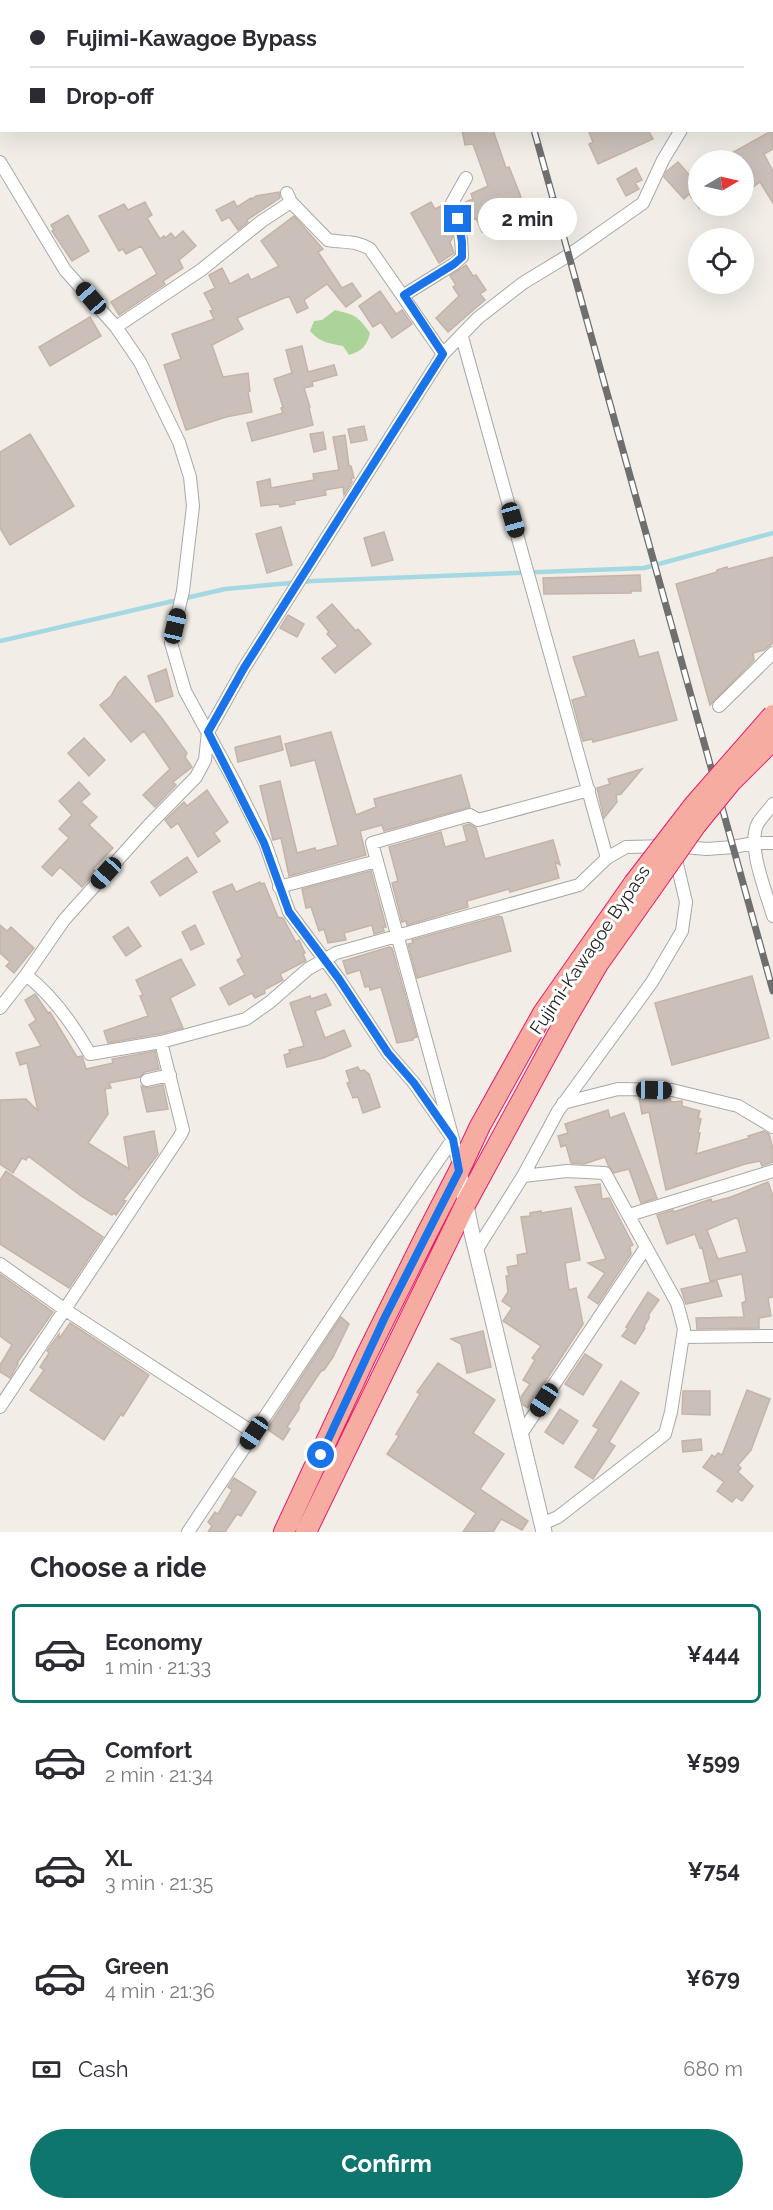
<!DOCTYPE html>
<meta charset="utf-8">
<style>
:root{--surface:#fff;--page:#f7f7f7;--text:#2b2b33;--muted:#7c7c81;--line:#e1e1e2;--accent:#0f766e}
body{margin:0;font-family:Raleway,sans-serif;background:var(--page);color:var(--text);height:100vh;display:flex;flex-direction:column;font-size:22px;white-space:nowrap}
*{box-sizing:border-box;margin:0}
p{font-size:20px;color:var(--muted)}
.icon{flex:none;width:33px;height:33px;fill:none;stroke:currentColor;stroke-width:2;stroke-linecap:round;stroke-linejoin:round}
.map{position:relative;height:1532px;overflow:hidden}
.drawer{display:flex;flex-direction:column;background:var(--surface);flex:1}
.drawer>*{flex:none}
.hud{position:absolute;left:0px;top:0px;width:774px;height:132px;box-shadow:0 6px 24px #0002;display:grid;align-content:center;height:132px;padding:0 30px;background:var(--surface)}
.needle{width:39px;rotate:81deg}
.controls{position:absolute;left:688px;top:150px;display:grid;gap:12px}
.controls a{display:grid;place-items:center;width:66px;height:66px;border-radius:50%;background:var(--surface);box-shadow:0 6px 24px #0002;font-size:30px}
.end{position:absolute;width:27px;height:27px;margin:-14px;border:8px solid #1a73e8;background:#fff;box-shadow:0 0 0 3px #fff}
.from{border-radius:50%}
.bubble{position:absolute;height:42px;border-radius:21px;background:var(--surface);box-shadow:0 6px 24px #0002;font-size:20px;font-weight:700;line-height:42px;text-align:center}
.car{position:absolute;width:18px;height:36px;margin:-18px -9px;border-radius:8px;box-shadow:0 0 4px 2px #0007;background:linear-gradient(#222 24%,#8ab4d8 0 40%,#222 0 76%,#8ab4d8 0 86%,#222 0)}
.hud b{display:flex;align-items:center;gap:21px;height:57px;font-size:22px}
.hud b+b{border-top:2px solid var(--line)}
.hud i{width:15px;height:15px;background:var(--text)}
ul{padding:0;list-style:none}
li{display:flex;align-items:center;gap:18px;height:99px;margin:0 12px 9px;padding:0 18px;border:3px solid transparent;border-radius:9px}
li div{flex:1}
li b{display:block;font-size:22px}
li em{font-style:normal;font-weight:700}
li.selected{border-color:var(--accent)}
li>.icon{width:54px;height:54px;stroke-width:1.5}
h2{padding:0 30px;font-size:27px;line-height:72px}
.pay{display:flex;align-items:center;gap:15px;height:66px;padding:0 30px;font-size:22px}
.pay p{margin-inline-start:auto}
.action{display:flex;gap:12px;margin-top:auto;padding:12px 30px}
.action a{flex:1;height:69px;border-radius:36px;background:var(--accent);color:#fff;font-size:24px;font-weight:700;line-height:69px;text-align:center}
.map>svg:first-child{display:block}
.forest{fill:#add498}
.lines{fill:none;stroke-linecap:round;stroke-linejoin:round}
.stream{stroke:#a4d8e2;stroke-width:4.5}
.building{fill:#cac0b9;stroke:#c5b3a8;stroke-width:1.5;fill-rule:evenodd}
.minor-casing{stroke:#a8a8a8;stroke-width:14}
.tertiary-casing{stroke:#a8a8a8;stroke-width:17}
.trunk-casing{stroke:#e91a6d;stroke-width:22}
.minor{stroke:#fff;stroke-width:12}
.tertiary{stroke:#fff;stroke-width:15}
.trunk{stroke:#f6aca0;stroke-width:20}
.rail-casing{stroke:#6f6f6f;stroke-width:7}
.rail{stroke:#fff;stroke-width:4.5;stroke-dasharray:14;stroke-linecap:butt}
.trunk-bridge-casing{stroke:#e91a6d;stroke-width:22;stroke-linecap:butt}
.trunk-bridge{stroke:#f6aca0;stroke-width:20}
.route{stroke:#1a73e8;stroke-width:8}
.labels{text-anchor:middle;stroke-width:6;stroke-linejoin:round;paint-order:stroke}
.street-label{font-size:18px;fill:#212121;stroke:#fff}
</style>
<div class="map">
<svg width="773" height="1532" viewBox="0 0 773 1532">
<rect width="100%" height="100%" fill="#f2eee7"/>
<path class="forest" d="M335,310C355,315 357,315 370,333C367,346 362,351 349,355L343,346C328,343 321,343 310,331L314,321L322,320Z"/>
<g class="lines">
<path class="stream" d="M0,641L225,589L313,581L644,568L773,533"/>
</g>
<path class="building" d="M462,130H493L506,168L509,167L521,197L519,198L523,209L492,222L494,227L482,232L476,218L466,222L461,204L473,199L471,194L488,186L473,144L465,145Z
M588,130H648L653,139L598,164L589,144L593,142Z
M773,130V149L764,154L773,171V203L760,182L744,194V160H719Z
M678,162L699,186V208L689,194L684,199L664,177L666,172Z
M636,168L642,180L635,183L639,189L626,196L617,179Z
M279,192L280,198L247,220L248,222L238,230L229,217L222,221L216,210L234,201L237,207L251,198L252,199L256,196Z
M145,202L152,215L147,218L160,239L164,236L165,238L171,233L175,238L183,231L196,246L179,260L183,268L163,281L165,284L119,315L111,302L157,274L141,246L126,254L123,249L119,251L99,216L124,204L128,210Z
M431,202L435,209L441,206L444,211L446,210L453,237L450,242L454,253L439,263L411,213Z
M68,215L89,251L72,261L52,231L54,230L51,225Z
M294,216L323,249L318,252L342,288L352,283L361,296L346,307L327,284L304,300L308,308L297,313L289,296L237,318L243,329L212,345L223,377L248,373L250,391L248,392L252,412L226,417L186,430L164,365L181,359L172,334L214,319L210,311L213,310L204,293L215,288L209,275L222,268L230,284L248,274L251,280L279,266L261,241Z
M466,265L473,276L476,275L486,290L480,294L485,300L448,332L436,318L459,296L453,287L456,285L450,276Z
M380,291L396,314L402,310L412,324L392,338L381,322L373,327L359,306Z
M90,317L101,336L50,366L39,347Z
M302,346L308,372L334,365L337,375L312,382L313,386L304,388L310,407L309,408L313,425L252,441L247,423L283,413L281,408L283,407L274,379L292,373L286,350Z
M364,426L367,440L351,443L348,429Z
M323,432L326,449L314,452L310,434Z
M30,434L74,506L10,545L0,528V452Z
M345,435L349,466H351L354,478H351L352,482L344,495L343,487L325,490L326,495L294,501L295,504L280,507L279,504L261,506L257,482L270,479L271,488L314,480L313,474L339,470L333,437Z
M281,527L292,565L267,573L256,534Z
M384,532L393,560L372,566L364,538Z
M773,557V643L764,650L753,653L754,660L710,705L676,584L717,572V570L727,567L728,569Z
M640,575L641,591H631V593L544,594L543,578Z
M332,604L356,631L358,629L371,644L335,673L322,658L338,646L327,634L329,632L317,617Z
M288,615L304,624L297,637L280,628Z
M634,640L639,657L658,652L677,720L593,742L592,739L583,741L572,700L586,696L573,657Z
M166,669L173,696L156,702L148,676Z
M125,676L161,717L187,753L185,757L192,767L173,782L176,785L155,807L143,795L170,769L144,731L131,742L100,705L111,696L118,683Z
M331,732L356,815L376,807L374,799L461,775L470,807L384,831L382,825L360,831L366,855L289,876L281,838L273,840L260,786L280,781L297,853L315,848L316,851L338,845L315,760L291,766L285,744Z
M280,736L283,750L238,762L235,748L236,747Z
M84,738L105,760L89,776L68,753Z
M642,769L621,794L616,795L617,802L604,818L597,788L610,784L608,779Z
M79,782L90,794L81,802L97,817L89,825L113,848L93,869L96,872L82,887L60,867L52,876L42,867L69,838L59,829L72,815L59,801Z
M207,790L228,822L214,833L220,841L198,857L178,823L171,828L165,820L184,802L187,806Z
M469,824L476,828L485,859L553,840L560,865L555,862L559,878L510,892L509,889L467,901L468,907L407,925L406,921L402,922L392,883L398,881L389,847L441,832L445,847L467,841L463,826Z
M187,857L197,872L160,896L151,882Z
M371,871L386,927H383L384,931L374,934L372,925L344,933L346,940L328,943L324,929L319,931L311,907L306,908L302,889Z
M260,882L261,884L264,883L278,917L283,918L296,942L299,940L305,953L303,954L306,961L280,974L283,980L264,990L265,993L255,998L252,993L229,1005L220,988L245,975L237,960L242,957L213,892L232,884L236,892Z
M499,916L502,917L511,951L417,978L408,944L413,943L412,940Z
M0,925L7,931L11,927L34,948L14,973L6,966L10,962L0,953Z
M195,925L204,944L191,950L182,932Z
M128,927L141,946L126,956L113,937Z
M389,947L392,948L417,1037L413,1038V1040L397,1043L381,987L370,990L369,986L365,987L360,970L347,974L343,961Z
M181,959L195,985L170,998L183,1028L159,1034L108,1043L104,1031L148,1016L140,996L143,995L136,980Z
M752,976L769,1038L672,1065L655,1003Z
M35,994L48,1013L50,1012L77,1057L82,1056L86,1069L113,1063L112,1059L155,1051L159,1069L145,1072L140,1077L109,1083L111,1088L105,1089L108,1114L88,1143L129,1169L124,1137L154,1131L158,1154L123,1200L126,1201L116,1215L114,1213L112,1215L81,1196L28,1156L26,1160L22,1158L13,1173L0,1164V1100L26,1099L38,1111L27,1063L20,1065L16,1053L41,1046L29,1025L36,1020L25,1000Z
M326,994L331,1005L315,1011L325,1038L344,1030L351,1046L323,1058L287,1067L284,1055L290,1053L289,1050L304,1046L290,1003L310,996L311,999Z
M358,1067L360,1071L364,1070L369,1074L380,1107L363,1113L358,1097L353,1098L347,1083L350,1082L346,1071Z
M163,1085L168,1109L147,1112L141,1086L148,1088Z
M639,1098H670L671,1102L682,1101V1106L700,1111L698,1118L701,1119L698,1133H700L696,1154L749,1138L748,1136L764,1131L769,1134L773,1149V1162L762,1166L760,1161L745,1164L666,1190L649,1112L642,1114Z
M608,1110L610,1118L624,1113L657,1198L641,1203L629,1169L614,1173L608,1165L605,1157L584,1164L571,1163L566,1145L561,1147L558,1136L568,1133L565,1124Z
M6,1171L103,1237L69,1288L0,1244V1180Z
M768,1182L773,1196V1297L768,1298L771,1316L759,1318V1328L697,1329L696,1318L744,1317L742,1303L746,1301L742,1274L710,1281L702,1247L700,1248L695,1234L667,1244L657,1215L673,1210L674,1212L711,1199L712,1202L731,1197ZM735,1218L738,1219L747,1252L718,1259L707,1230Z
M600,1184L602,1199L609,1198L633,1245L630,1247L631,1254L598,1304L588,1297L605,1273L588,1263L606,1259L575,1187Z
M571,1208L580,1260L565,1263L569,1290L576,1288L583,1324L528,1408L523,1405L521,1397L530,1384L523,1380L535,1360L532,1358L541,1346L503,1321L512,1308L502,1301L508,1292L506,1276H509L507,1267L518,1265L517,1255L527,1253L521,1217L530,1216V1213L541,1211V1213Z
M0,1274L53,1312L17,1363L18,1364L10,1378L0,1372V1365L12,1345L0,1336Z
M717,1281L722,1296L686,1304L681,1289Z
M648,1292L659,1300L649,1314V1318L644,1327L645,1328L635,1344L622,1336L628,1328L626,1327Z
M341,1317L349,1324L333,1357L324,1370L321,1371L299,1404V1409L287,1427L290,1429L283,1440L267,1429Z
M70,1323L149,1375L123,1416L121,1414L104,1440L30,1390L44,1370L40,1367L49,1353L47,1351L59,1334V1339Z
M483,1331L491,1367L467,1373L461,1344L451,1339Z
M585,1354L602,1365L583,1395L565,1384Z
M438,1363L495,1400L473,1433L504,1454L480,1489L528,1521L522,1530L501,1519L493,1532H463L476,1513L387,1454L399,1436L396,1434L420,1394L417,1392Z
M621,1381L639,1393L609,1442L615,1446L593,1479L575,1467L599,1429L593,1426Z
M747,1390L770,1399L751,1450L738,1465L741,1468L738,1472L753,1486L742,1501L736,1497L732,1502L717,1491L724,1482L703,1467L712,1455L715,1457L718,1453L722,1455Z
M683,1391H710V1415L682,1414Z
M560,1409L578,1421L563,1444L545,1432Z
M701,1439L702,1450L683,1452L682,1441Z
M234,1478L256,1492L241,1516L237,1514L225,1532H208L212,1526L208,1522L215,1512L218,1514L231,1492L232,1490L228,1487Z"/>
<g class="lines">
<g class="minor-casing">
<path id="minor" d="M600,2L605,0
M772,67L773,66
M772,92L773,93
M0,113H2
M0,162L65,270L116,327L140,362L179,442L190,477L193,506L183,591L171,643L185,691L234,781L265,843L289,912L339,979L388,1053L414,1083L453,1139L459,1167
M287,193L291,202L328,240C344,243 356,240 370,249L443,354
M404,295L454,264L462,257C462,238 459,221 452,203L466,178
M116,327L201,270L262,221L291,202
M462,337L607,858
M719,706L773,653
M773,804C768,811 762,817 758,823C746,845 767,894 773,916
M279,887L377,861
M26,975C52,995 74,1026 90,1054L161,1042L246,1019L270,1002L308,969L336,953L579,885L607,858L626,847L672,846L707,849L733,847L754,843H773
M0,1008L26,975L64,920L149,825L196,777L205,760L208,732L244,668L443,354L478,318L523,283L569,255L643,203L663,160L681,130
M147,1080L170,1075
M563,1103L618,1089L672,1090L738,1106L773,1127
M523,1176L567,1171L605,1173L677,1303L684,1329L671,1412L665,1434L558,1517L542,1524
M629,1215L773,1171
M477,1249L523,1176L558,1111L652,982L682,931L686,902L674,851
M0,1264L64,1309L254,1433
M683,1337L773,1336
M0,1407L180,1136L183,1130L161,1042
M521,1434L646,1247
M188,1532L379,1246L453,1139L372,843L470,815L478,820L589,790"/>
</g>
<g class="tertiary-casing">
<path id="tertiary" d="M459,1171L470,1225L544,1532"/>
</g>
<g class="trunk-casing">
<path id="trunk" d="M284,1532L365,1358L426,1235L459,1171L480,1126L543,1013L634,883
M306,1532L466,1203L566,1019L598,964L649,892"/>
</g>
<use href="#minor" class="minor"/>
<use href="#tertiary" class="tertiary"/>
<use href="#trunk" class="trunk"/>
<g class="rail-casing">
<path id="rail" d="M498,0L499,2
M534,130L773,991"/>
</g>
<use href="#rail" class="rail"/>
<g class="trunk-bridge-casing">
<path id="trunk-bridge" d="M634,883L694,805L773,715
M649,892L696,825L731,782L773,740"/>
</g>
<use href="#trunk-bridge" class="trunk-bridge"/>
</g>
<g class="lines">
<path class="route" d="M321,1455L385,1317L459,1171L453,1139L414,1083L388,1053L339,979L289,912L264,843L208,732L244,668L443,354L404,295L454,264L462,257V242L458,219"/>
</g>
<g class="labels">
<g class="street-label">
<text transform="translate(590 950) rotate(-56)" y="6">Fujimi-Kawagoe Bypass</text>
</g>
</g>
</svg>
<div class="controls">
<a><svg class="needle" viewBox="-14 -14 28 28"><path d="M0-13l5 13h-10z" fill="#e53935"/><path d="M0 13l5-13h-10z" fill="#7c7c81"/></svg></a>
<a><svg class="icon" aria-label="locate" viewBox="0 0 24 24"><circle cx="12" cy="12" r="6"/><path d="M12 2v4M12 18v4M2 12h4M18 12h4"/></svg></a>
</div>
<i class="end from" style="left:321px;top:1455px"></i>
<i class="end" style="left:458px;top:219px"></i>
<div class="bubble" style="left:478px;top:198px;width:99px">2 min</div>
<i class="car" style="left:91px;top:298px;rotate:319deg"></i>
<i class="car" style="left:513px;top:520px;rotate:164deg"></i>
<i class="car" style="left:175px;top:626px;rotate:13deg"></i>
<i class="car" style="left:106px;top:873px;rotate:222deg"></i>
<i class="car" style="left:654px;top:1090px;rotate:91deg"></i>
<i class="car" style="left:544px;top:1400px;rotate:213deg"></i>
<i class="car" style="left:254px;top:1433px;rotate:214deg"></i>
<div class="hud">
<b><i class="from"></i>Fujimi-Kawagoe Bypass</b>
<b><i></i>Drop-off</b>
</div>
</div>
<section class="drawer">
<h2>Choose a ride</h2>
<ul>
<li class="selected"><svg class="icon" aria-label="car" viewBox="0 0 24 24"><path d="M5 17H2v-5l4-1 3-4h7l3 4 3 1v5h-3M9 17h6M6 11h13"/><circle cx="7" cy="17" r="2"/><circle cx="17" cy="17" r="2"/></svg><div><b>Economy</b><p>1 min · 21:33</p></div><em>¥444</em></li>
<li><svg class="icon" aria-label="car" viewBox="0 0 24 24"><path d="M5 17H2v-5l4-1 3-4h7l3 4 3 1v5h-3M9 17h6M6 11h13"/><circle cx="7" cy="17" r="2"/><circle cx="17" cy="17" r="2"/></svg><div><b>Comfort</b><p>2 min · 21:34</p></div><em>¥599</em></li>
<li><svg class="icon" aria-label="car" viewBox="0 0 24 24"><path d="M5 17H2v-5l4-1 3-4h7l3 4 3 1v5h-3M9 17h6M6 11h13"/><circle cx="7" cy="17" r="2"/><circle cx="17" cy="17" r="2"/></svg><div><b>XL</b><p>3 min · 21:35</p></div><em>¥754</em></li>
<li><svg class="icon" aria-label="car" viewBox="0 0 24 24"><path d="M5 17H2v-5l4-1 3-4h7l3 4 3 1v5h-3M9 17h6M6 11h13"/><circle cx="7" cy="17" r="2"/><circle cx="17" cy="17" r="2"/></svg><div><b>Green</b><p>4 min · 21:36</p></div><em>¥679</em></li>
</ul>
<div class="pay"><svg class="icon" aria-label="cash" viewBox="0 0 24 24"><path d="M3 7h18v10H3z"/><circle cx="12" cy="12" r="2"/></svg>Cash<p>680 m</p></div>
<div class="action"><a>Confirm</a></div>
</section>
